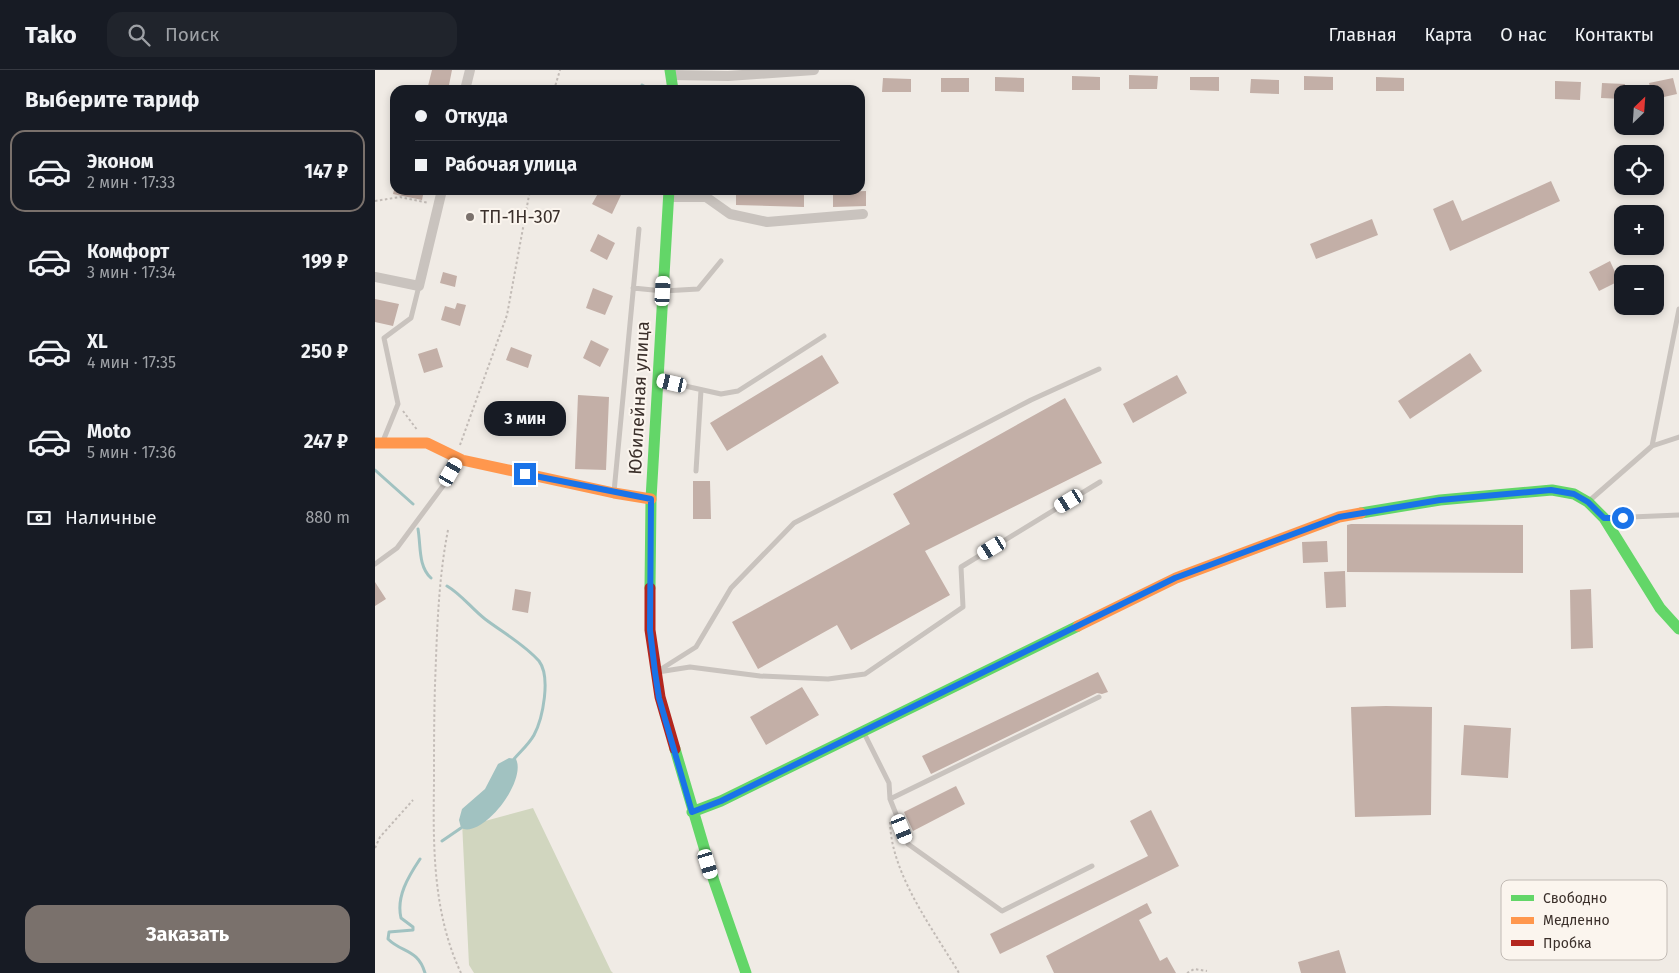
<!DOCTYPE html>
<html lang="ru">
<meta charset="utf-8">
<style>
:root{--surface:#171b24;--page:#20242c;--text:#f1f3f6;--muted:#9ea1a6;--line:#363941;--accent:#7a716c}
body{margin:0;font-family:"Fira Sans",sans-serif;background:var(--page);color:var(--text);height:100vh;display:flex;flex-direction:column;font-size:19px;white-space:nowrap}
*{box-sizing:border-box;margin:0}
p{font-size:16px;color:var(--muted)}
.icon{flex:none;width:28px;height:28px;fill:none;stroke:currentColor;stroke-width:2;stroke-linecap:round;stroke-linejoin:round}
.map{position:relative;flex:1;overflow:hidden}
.side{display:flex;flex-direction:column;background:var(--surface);width:375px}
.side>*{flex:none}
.top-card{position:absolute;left:15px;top:15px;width:475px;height:110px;border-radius:15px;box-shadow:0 2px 8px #0003;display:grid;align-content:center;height:110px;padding:0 25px;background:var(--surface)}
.needle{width:32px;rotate:25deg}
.buttons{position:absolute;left:1239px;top:15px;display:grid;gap:10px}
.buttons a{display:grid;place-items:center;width:50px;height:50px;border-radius:10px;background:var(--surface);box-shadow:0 2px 8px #0003;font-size:25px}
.end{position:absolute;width:22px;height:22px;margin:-11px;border:6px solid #1a73e8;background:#fff;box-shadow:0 0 0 2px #fff}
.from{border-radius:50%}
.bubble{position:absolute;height:35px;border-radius:15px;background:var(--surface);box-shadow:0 2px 8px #0003;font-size:16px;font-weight:700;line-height:35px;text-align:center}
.car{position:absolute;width:15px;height:30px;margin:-15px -8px;border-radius:6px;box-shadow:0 0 4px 1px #0007;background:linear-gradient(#fff 24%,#345 0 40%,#fff 0 76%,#345 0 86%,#fff 0)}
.top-card b{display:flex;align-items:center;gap:18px;height:48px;font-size:19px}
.top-card b+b{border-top:1px solid var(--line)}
.top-card i{width:12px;height:12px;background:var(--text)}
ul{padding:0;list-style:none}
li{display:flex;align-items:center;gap:15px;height:82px;margin:0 10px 8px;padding:0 15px;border:2px solid transparent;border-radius:15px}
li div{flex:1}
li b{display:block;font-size:19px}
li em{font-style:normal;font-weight:700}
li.on{border-color:var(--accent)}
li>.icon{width:45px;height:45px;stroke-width:1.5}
h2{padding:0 25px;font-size:22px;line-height:60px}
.pay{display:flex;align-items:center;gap:12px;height:55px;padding:0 25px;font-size:19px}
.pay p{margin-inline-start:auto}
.primary-button{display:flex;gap:10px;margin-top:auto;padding:10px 25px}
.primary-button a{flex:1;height:58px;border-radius:15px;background:var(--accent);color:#fff;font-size:20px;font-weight:700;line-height:58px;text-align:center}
header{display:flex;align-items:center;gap:30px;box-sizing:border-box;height:70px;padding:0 25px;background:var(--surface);border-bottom:1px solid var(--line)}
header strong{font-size:24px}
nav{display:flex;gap:28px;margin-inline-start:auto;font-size:18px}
.search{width:350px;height:45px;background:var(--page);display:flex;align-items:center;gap:12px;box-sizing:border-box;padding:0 18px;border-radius:15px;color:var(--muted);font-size:19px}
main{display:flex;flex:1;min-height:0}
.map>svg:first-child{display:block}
.green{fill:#d1d6bf}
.water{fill:#a1c2c1}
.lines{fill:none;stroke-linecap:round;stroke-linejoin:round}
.stream{stroke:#a1c2c1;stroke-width:3}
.building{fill:#c3afa7}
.path{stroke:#c2bbb6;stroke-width:2;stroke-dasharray:2.5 2.5;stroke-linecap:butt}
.lane{stroke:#c9c3be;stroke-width:5}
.street{stroke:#c9c3be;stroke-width:10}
.fast{stroke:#63d668;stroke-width:11}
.slow{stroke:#ff974d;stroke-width:11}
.jam{stroke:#b3261e;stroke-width:11}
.route{stroke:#1a73e8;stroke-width:6}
.poi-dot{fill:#7a716c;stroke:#fbf5ee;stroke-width:2}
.labels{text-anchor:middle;stroke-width:4;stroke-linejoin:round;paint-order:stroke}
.poi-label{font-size:18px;fill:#3b302b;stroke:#fbf5ee;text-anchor:start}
.street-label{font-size:18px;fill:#3b302b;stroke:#fbf5ee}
.key{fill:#fbf5ee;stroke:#c1bab4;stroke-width:1}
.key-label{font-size:14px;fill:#3b302b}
</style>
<header>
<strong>Tako</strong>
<div class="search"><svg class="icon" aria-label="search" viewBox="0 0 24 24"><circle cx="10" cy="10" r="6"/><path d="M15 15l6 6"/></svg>Поиск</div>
<nav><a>Главная</a><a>Карта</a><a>О нас</a><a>Контакты</a></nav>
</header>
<main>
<section class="side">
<h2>Выберите тариф</h2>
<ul>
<li class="on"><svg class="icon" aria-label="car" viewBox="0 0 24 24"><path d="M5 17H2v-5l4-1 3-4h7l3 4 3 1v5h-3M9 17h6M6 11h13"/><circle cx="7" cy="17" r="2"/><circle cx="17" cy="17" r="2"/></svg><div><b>Эконом</b><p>2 мин · 17:33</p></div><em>147 ₽</em></li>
<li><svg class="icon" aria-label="car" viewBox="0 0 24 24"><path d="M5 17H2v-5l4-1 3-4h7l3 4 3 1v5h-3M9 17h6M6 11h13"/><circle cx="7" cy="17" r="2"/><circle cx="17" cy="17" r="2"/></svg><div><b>Комфорт</b><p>3 мин · 17:34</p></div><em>199 ₽</em></li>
<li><svg class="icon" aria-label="car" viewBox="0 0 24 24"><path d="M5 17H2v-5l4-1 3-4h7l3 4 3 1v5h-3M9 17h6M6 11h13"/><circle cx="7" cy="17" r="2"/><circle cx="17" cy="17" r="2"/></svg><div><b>XL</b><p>4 мин · 17:35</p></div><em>250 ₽</em></li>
<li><svg class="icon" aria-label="car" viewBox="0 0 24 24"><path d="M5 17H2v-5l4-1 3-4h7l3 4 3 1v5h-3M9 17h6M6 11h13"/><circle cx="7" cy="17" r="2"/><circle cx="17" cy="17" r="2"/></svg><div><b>Moto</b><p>5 мин · 17:36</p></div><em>247 ₽</em></li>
</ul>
<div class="pay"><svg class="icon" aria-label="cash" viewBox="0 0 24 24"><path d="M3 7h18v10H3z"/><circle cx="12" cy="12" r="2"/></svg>Наличные<p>880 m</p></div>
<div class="primary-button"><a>Заказать</a></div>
</section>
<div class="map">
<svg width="1304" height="903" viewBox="0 0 1304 903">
<rect width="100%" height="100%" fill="#f0ebe5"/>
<path class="green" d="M158,738L236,901L238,903H99L94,895L87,752L110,751Z"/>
<path class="water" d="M134,688L141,689C152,712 107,769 86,758L84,750L87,739L110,719L123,694Z"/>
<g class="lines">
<path class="stream" d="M267,15L276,20
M0,400L38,434
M43,459C46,476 43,496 56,508
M72,516C86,524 97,539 110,549C127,562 149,574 164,591C176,607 168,648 159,665C154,674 146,681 139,689
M67,771L86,758
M45,789C33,807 21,827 26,848L38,857V860L14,862L13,869C27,883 43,879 50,903"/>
</g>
<path class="building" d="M57,0H77L73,20H52Z
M754,5L783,6L782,19H754Z
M697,6L725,7V20H697Z
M929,6L958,7V20H929Z
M620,7L649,8V22L620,21Z
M815,7H844V21L815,20Z
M1001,7L1029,8V21H1001Z
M508,8L536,9V22H507Z
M566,8H594V22H566Z
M1298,8L1302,24L1280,29V24H1277L1274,13Z
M876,9L904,10V24L875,23Z
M1180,11L1206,12L1205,30L1180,29Z
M1227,13L1250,14L1248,29L1226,28Z
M1176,111L1185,131L1075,181L1058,139L1078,130L1087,151Z
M19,120H49L47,130L18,124Z
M225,120H236L246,125L237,144L217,134Z
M491,121V136L458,137V122Z
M361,122L429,123V137L361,135Z
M997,149L1003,165L941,189L935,174Z
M223,164L240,173L232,190L215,181Z
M1235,191L1244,211L1224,221L1214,202Z
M68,202L82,206L80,217L65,213Z
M218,218L238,226L230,245L211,238Z
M0,229L24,234L18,256L0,252Z
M82,233L91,235L85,256L66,250L70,236L80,239Z
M216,270L234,279L225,297L208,288Z
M136,277L157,285L153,298L131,290Z
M62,278L68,297L49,303L43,284Z
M1095,283L1107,301L1035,349L1023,331Z
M447,285L464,313L352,381L335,353Z
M802,305L812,323L758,353L748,334Z
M203,325L234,327L231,400L200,399Z
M690,328L727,393L550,481L575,525L476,580L462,555L383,599L357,552L535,454L518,424Z
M318,411H335L336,449H318Z
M976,454L1148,455V503L972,502V455Z
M952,471L953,492L928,493L927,472Z
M970,501L971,537L951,538L949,502Z
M0,512L11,529L0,536Z
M140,519L156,522L153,543L137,540Z
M1216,519L1218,578L1196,579L1195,520Z
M723,602L733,622L727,624L722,623L556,704L547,686Z
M427,617L444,645L391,675L375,647Z
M1011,636L1057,637L1056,745L980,747L976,637Z
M1089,655L1136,658L1133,708L1086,705Z
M581,716L590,734L538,761L529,742Z
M776,740L804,796L625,884L615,864L773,786L755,751Z
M772,833L777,843L764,850L785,891L792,887L801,903H679L671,886Z
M964,880L971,903H926L923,892Z"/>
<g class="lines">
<path class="path" d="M179,20L185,0
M0,131L25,127L54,133
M28,341L43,361
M85,375L132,245L155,120
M73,460C63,511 62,563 60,615C59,648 59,680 59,713C58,777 58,844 86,903
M515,752C516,804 558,859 584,903
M0,778L5,767L38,730
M812,903L819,899L832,901"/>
<path class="lane" d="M258,218L288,221L323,219L346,191
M283,310L346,324L363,321L449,266
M8,371L23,334L9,268L36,248L44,216
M1277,376L1304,367
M321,401L326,320
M239,422L264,159
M1214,431L1277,376L1304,239
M1232,448L1304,445
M0,494L22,478L68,416L84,389
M283,601L321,577L356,518L419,453L656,330L724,299
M283,602L315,597L385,606L453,609L490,604L588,537L586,497L725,412
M488,661L514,713L515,729L533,774L627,841L717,796
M515,729L724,627"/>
<path class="street" d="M296,5L353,6L439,0
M90,20L95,0
M294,127H331L355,144L392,152L488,144
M0,207L44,216L67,120"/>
<path class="fast" d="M295,0L298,20
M986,443L1065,430L1177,420L1199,424L1213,432L1229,448L1285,538L1304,559
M275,518L276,429L294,120
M300,679L339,811L371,903
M317,742L346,731L703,556"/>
<path class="slow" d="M0,373H52L87,390L239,423L276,429
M703,556L801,508L964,447L986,443"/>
<path class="jam" d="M275,518V560L285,627L300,679"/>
</g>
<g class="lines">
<path class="route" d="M150,404L276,429L275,560L280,602L284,628L317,742L346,731L800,508L964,447L1065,430L1176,420L1199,424L1213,432L1229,448H1248"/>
</g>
<circle class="poi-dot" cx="95" cy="147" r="5"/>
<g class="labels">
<g class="poi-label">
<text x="105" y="153">ТП-1Н-307</text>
</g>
<g class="street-label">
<text transform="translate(264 328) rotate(-87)" y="6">Юбилейная улица</text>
</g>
</g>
<rect x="1126" y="810" width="166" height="80" rx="8" class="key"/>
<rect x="1136" y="825" width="23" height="6" fill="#63d668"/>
<rect x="1136" y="847" width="23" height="7" fill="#ff974d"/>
<rect x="1136" y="870" width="23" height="6" fill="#b3261e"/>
<g class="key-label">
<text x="1168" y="833">Свободно</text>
<text x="1168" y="855">Медленно</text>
<text x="1168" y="878">Пробка</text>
</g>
</svg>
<div class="buttons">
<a><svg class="needle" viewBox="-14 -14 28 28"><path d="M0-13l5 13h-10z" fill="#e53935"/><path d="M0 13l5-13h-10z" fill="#9ea1a6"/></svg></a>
<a><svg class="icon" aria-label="locate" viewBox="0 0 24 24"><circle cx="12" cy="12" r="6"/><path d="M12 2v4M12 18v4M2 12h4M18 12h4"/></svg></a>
<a>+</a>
<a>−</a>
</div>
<i class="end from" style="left:1248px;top:448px"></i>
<i class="end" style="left:150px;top:404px"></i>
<div class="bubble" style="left:109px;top:331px;width:82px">3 мин</div>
<i class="car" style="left:288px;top:221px;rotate:3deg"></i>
<i class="car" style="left:297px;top:313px;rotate:283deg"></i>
<i class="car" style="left:76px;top:402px;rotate:30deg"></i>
<i class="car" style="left:694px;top:431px;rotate:239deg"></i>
<i class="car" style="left:617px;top:478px;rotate:239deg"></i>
<i class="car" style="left:527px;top:759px;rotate:158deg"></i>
<i class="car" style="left:333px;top:794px;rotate:163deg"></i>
<div class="top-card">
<b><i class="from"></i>Откуда</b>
<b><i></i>Рабочая улица</b>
</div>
</div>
</main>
